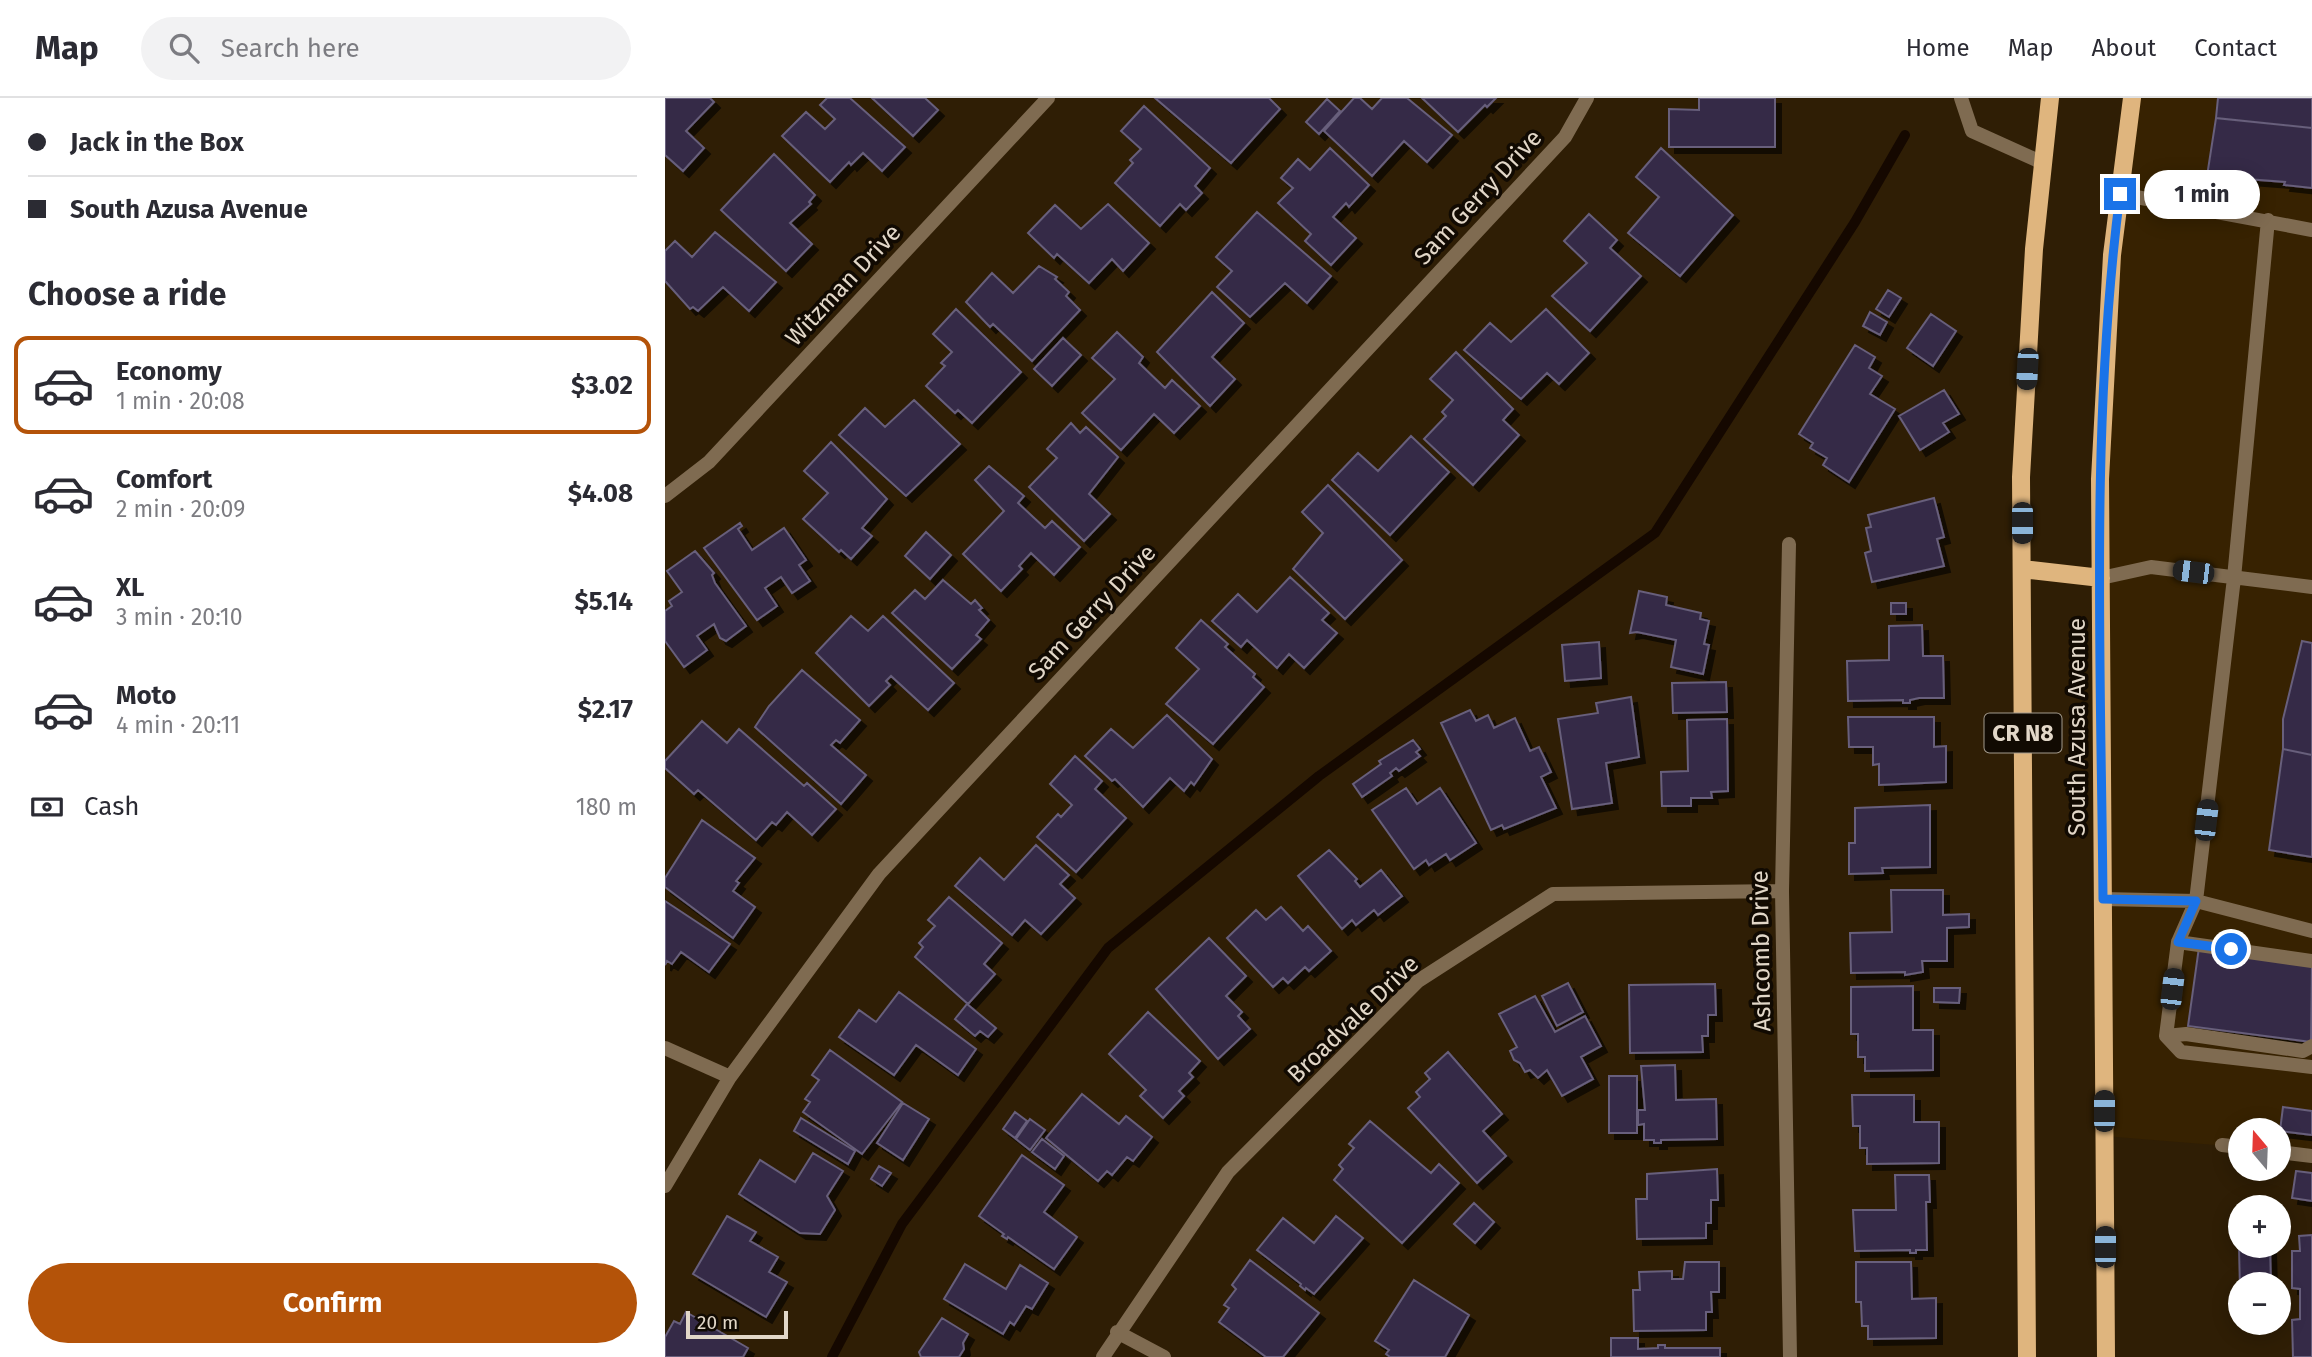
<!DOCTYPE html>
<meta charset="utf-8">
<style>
:root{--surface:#fff;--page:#f2f2f3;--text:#2b2b33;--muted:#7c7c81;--line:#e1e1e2;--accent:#b45309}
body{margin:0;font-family:"Fira Sans",sans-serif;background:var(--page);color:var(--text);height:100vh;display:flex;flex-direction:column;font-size:26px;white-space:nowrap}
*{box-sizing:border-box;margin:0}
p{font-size:23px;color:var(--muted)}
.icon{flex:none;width:38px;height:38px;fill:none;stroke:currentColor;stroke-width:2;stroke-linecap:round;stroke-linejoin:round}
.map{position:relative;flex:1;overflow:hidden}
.panel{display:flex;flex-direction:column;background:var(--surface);width:665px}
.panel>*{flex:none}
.banner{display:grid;align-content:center;height:154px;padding:0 28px;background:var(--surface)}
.needle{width:46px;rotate:341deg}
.tools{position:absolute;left:1563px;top:1020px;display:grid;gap:14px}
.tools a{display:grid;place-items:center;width:63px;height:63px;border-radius:50%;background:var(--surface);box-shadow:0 4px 18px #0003;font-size:35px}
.scale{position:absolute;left:21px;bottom:18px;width:102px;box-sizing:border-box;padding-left:7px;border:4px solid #e2d7c8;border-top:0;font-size:19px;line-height:24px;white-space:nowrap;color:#e2d7c8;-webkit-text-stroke:5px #110a02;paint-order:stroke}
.end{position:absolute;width:32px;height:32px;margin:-16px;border:9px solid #1a73e8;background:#fff;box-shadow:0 0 0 4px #fff}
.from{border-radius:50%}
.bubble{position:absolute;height:49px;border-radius:24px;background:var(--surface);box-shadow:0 4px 18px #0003;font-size:23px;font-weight:700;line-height:49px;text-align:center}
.car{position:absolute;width:21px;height:42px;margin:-21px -10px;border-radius:9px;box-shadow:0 0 5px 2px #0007;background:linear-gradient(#222 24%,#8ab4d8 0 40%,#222 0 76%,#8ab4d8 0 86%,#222 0)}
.banner b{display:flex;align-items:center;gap:24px;height:66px;font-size:26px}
.banner b+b{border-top:2px solid var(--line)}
.banner i{width:18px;height:18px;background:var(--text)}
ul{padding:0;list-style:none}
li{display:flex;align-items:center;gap:21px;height:98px;margin:0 14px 10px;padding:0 14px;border:4px solid transparent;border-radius:14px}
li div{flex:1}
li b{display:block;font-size:26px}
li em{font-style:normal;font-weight:700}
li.active{border-color:var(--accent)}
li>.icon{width:63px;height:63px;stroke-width:1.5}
h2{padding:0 28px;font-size:32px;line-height:84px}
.pay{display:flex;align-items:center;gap:18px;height:77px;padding:0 28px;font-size:26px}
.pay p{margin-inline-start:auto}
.action{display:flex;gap:14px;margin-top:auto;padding:14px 28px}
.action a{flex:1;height:80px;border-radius:42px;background:var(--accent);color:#fff;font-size:28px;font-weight:700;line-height:80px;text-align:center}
header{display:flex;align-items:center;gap:42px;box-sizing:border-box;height:98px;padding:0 35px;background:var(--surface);border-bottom:2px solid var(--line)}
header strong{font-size:33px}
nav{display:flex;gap:38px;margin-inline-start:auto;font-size:24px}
.search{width:490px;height:63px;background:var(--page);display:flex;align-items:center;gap:18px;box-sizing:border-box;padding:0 24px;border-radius:38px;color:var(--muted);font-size:26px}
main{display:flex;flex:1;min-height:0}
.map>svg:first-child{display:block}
.built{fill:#372201}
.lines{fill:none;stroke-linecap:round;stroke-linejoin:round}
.stream{stroke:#150800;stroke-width:10}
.building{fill:#352c46;stroke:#675e7b;stroke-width:2;filter:url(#shadow)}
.service{stroke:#7f6b51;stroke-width:14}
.minor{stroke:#7f6b51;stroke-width:14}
.primary{stroke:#dfb57e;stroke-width:18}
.route{stroke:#1a73e8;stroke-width:9}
.labels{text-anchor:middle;stroke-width:7;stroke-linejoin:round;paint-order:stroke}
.shield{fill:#110a02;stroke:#a39a8d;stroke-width:2}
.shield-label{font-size:23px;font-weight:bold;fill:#e2d7c8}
.street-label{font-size:24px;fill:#e2d7c8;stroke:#110a02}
</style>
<header>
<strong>Map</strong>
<div class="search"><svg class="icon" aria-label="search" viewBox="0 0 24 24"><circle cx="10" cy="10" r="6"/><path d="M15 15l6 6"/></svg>Search here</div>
<nav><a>Home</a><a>Map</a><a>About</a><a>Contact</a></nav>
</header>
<main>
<section class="panel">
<div class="banner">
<b><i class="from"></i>Jack in the Box</b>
<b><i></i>South Azusa Avenue</b>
</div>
<h2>Choose a ride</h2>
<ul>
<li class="active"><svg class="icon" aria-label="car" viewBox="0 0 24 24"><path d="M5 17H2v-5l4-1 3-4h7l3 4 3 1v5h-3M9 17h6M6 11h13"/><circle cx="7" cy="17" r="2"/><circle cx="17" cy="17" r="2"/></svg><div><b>Economy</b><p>1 min · 20:08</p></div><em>$3.02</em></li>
<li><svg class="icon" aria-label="car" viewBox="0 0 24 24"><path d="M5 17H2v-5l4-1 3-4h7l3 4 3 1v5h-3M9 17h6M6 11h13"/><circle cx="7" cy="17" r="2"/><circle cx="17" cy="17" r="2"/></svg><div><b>Comfort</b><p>2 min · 20:09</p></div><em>$4.08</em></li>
<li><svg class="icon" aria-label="car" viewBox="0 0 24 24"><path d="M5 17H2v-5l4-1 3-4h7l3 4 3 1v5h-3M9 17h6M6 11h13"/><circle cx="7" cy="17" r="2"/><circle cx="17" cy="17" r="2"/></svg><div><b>XL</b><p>3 min · 20:10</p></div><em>$5.14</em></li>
<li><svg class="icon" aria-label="car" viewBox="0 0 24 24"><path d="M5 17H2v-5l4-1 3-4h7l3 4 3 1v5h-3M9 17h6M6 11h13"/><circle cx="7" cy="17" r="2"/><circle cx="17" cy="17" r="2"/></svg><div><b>Moto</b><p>4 min · 20:11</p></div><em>$2.17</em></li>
</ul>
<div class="pay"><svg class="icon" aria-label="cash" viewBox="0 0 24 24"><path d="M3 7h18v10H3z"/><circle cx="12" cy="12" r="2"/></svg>Cash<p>180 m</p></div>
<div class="action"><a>Confirm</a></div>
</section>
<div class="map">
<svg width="1647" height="1259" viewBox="0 0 1647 1259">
<defs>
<filter id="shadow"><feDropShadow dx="6" dy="6" stdDeviation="0" flood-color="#0009"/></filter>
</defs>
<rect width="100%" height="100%" fill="#2f1e05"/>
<path class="built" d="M1467,0H1647V1058L1614,1054V1032H1575V1049L1439,1038L1436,480L1447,157Z"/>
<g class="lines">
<path class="stream" d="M167,1259L237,1126L443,850L654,678L990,435L1190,124L1240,37"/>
</g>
<path class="building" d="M0,0H45L49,4L21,33L39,50L18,73L0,57Z
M162,0H185L240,49L217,73L198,55L186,67L184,64L165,84L117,38L141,14L160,31L170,21L155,7Z
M207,0H260L273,12L248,38Z
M490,0H604L615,11L566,65Z
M689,0H695L707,11L717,0H742L787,37L762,64L739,43L707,78L659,33Z
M757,0H831L822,9L820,7L793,34Z
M1034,0H1110V49H1004V11L1034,12Z
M1553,0H1647V30L1551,20Z
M662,1L675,13L654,36L641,24Z
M479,8L545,70L530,88L537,95L521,112L515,106L495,128L450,85L468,65L465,62L476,51L456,33Z
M1551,20L1647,30V90L1619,87L1620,84L1542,78Z
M665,50L704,87L684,109L681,105L668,119L691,140L666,167L640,143L646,136L613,105L628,90L616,80L633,61L645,72Z
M996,50L1068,117L1015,178L963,135L994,99L971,79Z
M109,56L150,97L144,104L146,106L125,125L147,146L121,173L56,112Z
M443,106L484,145L458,173L447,161L424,185L392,156L389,160L363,135L390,107L416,131Z
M592,114L666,178L642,205L620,185L585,219L552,189L567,173L551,159Z
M924,116L952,142L945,150L976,178L925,233L887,198L922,165L899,143Z
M50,134L111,184L84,213L58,189L33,213L28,209L25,211L0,183V153L10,143L27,159Z
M374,168L392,179L390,181L404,194L401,198L415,212L367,263L328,226L325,229L301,204L327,175L348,195Z
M1223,192L1236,200L1224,219L1211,211Z
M547,194L579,225L547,259L570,281L545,308L492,254Z
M291,211L356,274L307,325L293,312L290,315L261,288L280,268L276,265L287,254L268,236Z
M881,211L924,255L894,286L882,275L856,301L799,252L825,225L846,244Z
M1205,214L1222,224L1215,237L1198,228Z
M1266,216L1291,233L1268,268L1242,250Z
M452,234L478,259L474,265L500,290L507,282L535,308L509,335L489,316L456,352L417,315L450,281L427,260Z
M398,240L416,257L387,288L369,271Z
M1190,247L1210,259L1204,270L1217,278L1205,296L1230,311L1184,384L1158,367L1162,360L1145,350L1148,345L1134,336Z
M791,254L848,311L838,322L854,337L808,387L759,341L781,318L777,314L788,302L765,281Z
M1279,292L1294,316L1278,325L1284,334L1255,352L1234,318Z
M249,302L295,346L241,398L174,337L200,310L220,329Z
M406,325L415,335L421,329L453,359L424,396L445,416L419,443L364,389L392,360L382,351Z
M746,338L784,374L725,437L667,382L693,355L713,373Z
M166,344L222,401L197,430L207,438L186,461L176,452L174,454L138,421L163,395L139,373Z
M324,368L359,398L353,405L380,430L387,423L415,449L389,477L366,455L354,468L357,471L336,493L298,456L339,413L310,382Z
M663,387L737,462L680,521L628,471L658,435L637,414Z
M1269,400L1279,439L1272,441L1279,468L1207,484L1200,455L1206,453L1201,430L1206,429L1203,417Z
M75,425L77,428L73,431L87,452L119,430L141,462L134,467L145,483L127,495L116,479L100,490L112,508L92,522L39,450Z
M261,434L286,457L265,481L240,458Z
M30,453L49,475L47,477L50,485L81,528L61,543L55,540L49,526L32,538L42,552L19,569L0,543V513L7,508L4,503L17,494L2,473Z
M625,479L664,515L657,522L672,535L639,570L624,556L612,570L582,542L576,549L547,523L573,496L592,514Z
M278,482L306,506L310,502L317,510L314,512L324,522L311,537L316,541L287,571L227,515L250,492L260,501Z
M974,493L1002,499L1001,507L1036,515L1035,521L1044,523L1039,546L1044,547L1038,576L1006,569L1011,542L972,534L965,535Z
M1226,505H1241V516H1226Z
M186,518L203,533L218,518L289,585L263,612L226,578L221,583L225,587L204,608L151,555Z
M536,522L563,546L560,549L590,576L588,579L599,589L548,646L501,606L534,571L511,550Z
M1257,527L1258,558H1278L1279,600H1254L1245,602V605H1238V602L1183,603L1182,563L1224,562V528Z
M1637,543L1647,545V657L1618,651V621Z
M934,544L936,580L900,583L897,547Z
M137,572L195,622L175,645L171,642L166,647L201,677L176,706L90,629L104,608Z
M1061,584L1062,614L1008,615L1007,585Z
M966,599L974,659L941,665L947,705L907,711L893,621L933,615L931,605Z
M805,612L811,623L823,617L829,630L850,620L865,653L874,649L886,674L876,679L891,710L839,731L837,727L826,732L776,625Z
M502,617L547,661L529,687L526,684L519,693L505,680L478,709L450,681L447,683L420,658L446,631L468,650Z
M1183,619H1269V649L1281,648V684L1214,687V666L1208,667V649H1184Z
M1062,621L1063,693L1046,694L1047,700H1026V708H997L996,674L1023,673L1022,622Z
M37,623L62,645L74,631L139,688L142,685L171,711L147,737L122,714L111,727L107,724L91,742L33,692L29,696L0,670V663Z
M748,642L755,651L751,654L755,658L734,673L731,670L725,675L727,678L697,699L688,686L716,666L714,663Z
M1618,651L1647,657V759L1604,752Z
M410,658L437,683L430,691L461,720L411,774L372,739L393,716L396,719L407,707L385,686Z
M741,690L752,706L775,690L811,745L785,762L781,756L764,767L761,762L749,771L707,712Z
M1265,707V769L1217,770L1218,775L1184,776V745H1190V710Z
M37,722L90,760L71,783L74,785L68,793L90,809L68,840L0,789V780Z
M371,747L404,777L395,786L410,800L376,836L360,822L347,837L290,788L315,760L339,782Z
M664,752L692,781L690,783L695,789L716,772L737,798L713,817L709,812L691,827L687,822L677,831L633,778Z
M1226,792H1278V817L1304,816V829L1282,830V863H1257L1258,874L1240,877V874L1186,875L1185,835L1227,834Z
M284,799L337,845L319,866L330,876L303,906L250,859L258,849L254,845L270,828L263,822Z
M0,803L65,846L44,874L16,854L7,866L2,863L0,867Z
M616,809L638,833L643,828L666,853L644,873L640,869L623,885L618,880L608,889L562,840L591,812L601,822Z
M544,840L581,878L561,898L577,914L573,918L585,931L553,961L491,891Z
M1534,849L1647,864L1646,944L1523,928Z
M903,885L918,914L892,928L877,898Z
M1050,886L1051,917H1043V938H1037L1038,954L965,955L964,887Z
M1248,888V932H1268V972L1200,973V959H1193V936H1186V889Z
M1269,890H1295L1294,905L1269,904Z
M234,894L311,951L293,977L251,947L229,977L174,939L194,912L211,924Z
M870,898L890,934L920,918L936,948L916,959L928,981L897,998L882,972L873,980L865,972L860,974L855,965L849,962L845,953L852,949L834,916Z
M302,906L331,930L323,939L315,933L310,938L290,921Z
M483,914L535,963L524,975L528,979L514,993L519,998L498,1020L475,998L481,992L444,956Z
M165,952L237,1004L197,1056L138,1014L145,1004L140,1001L154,982L147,977Z
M783,954L837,1016L818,1033L841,1058L812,1085L743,1010L755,999L751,994L765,981L760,975Z
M1010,967L1011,1002L1051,1001L1052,1041L996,1042V1045H989V1042H979V1026L973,1027V1012H980L976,968Z
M944,978H972V1035H944Z
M417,996L454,1026L461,1018L487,1039L468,1063L462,1059L447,1077L442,1073L433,1083L381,1040Z
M1187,997H1249V1024H1274V1065L1202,1066V1050H1195V1028H1188Z
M238,1005L264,1021L238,1062L212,1045Z
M1618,1009L1647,1013V1037L1615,1033Z
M350,1014L362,1023L350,1040L338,1031Z
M136,1020L190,1053L183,1066L129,1033Z
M365,1021L380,1032L365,1052L351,1041Z
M705,1023L766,1075L774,1066L794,1085L737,1145L669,1082L678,1071L674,1067L689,1050L684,1046Z
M377,1041L399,1058L390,1071L367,1054Z
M148,1055L178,1073L162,1098L170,1112L155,1136L135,1135L74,1096L95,1062L130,1084Z
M357,1057L399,1087L379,1114L412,1139L389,1171L343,1139L342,1141L337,1138L339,1136L314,1118Z
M214,1068L226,1075L217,1088L206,1081Z
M1052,1071L1053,1102H1046V1125H1041V1140L972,1141L971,1101H982V1076Z
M1631,1073L1647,1075V1103L1627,1100Z
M1230,1077H1264L1265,1104H1261L1262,1152H1251V1155H1245V1152L1190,1153L1188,1112H1231Z
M809,1105L829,1124L810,1145L789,1126Z
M1604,1108L1575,1110V1148H1605L1606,1186H1575V1191L1573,1109Z
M62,1118L91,1134L85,1143L113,1159L104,1174L122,1184L101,1219L28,1176Z
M671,1118L698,1140L649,1196L641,1190L640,1192L635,1188L636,1186L592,1152L618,1120L649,1145Z
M1647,1137V1259H1628L1627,1222L1635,1221V1191L1627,1190V1153H1635L1634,1138Z
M585,1162L654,1215L618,1259H601L554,1224L564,1210L559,1207L571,1191L567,1187Z
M1020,1164H1054V1194H1046L1047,1214H1041V1232L969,1233L968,1192H975L974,1174L1007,1173V1181H1018Z
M1191,1164H1246L1247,1201L1271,1200V1240L1203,1241V1228H1197L1196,1204H1191Z
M300,1166L341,1191L355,1167L383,1185L367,1211L361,1208L349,1227L345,1224L338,1236L279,1201Z
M749,1182L804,1217L780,1259H725L721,1256L724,1252L710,1243Z
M21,1214L83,1250L78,1259H0V1239L9,1223L15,1226Z
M277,1220L303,1236L298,1245L299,1251L294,1259H256L254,1254Z
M946,1240H973V1251L993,1250V1247H1000V1250H1055V1259H946Z"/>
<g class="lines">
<path class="service" d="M1296,0L1307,33L1378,65
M1455,96L1647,132
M1436,480L1486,469L1647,489
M1438,801L1531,803L1569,480L1603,122
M1513,844L1647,863
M1501,938L1513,844L1531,803L1647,833
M1501,938L1516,954L1647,969
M1501,938L1521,936L1638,953L1647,948
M1557,1047L1575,1049
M1614,1054L1647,1058"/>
<path class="minor" d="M0,398L44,364L383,0
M1124,446L1117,793L1125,1259
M0,950L65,979
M0,1088L65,979L214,776L900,39L922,0
M452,1234L499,1259
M438,1259L563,1074L753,883L888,796L1117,793"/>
<path class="primary" d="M1357,471L1436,480
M1362,1259L1356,379L1369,151L1385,0
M1441,1259L1435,381L1447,157L1467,0"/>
</g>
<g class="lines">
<path class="route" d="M1455,96C1425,329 1436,566 1438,801L1531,803L1513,844L1566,851"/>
</g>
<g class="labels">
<rect class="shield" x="1319.5" y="615.5" width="77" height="39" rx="5"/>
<g class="shield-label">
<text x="1358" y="643">CR N8</text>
</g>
<g class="street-label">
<text transform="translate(813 99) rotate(-47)" y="8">Sam Gerry Drive</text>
<text transform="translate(178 187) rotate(-47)" y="8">Witzman Drive</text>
<text transform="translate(427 514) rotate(-47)" y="8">Sam Gerry Drive</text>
<text transform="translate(1412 629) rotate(-90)" y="8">South Azusa Avenue</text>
<text transform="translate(1096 853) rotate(-91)" y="8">Ashcomb Drive</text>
<text transform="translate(688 921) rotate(-44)" y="8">Broadvale Drive</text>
</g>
</g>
</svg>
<div class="tools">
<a><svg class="needle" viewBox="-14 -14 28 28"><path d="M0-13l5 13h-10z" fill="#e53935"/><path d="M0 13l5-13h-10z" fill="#7c7c81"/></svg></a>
<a>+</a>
<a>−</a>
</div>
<div class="scale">20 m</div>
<i class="end from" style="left:1566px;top:851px"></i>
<i class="end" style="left:1455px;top:96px"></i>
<div class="bubble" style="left:1479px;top:72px;width:116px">1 min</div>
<i class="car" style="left:1362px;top:271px;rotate:183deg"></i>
<i class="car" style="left:1357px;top:425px;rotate:180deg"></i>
<i class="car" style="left:1528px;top:474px;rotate:277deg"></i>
<i class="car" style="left:1541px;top:722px;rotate:7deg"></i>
<i class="car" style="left:1507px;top:891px;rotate:7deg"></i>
<i class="car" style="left:1439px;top:1013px;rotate:0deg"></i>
<i class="car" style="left:1440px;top:1149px;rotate:0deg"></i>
</div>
</main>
